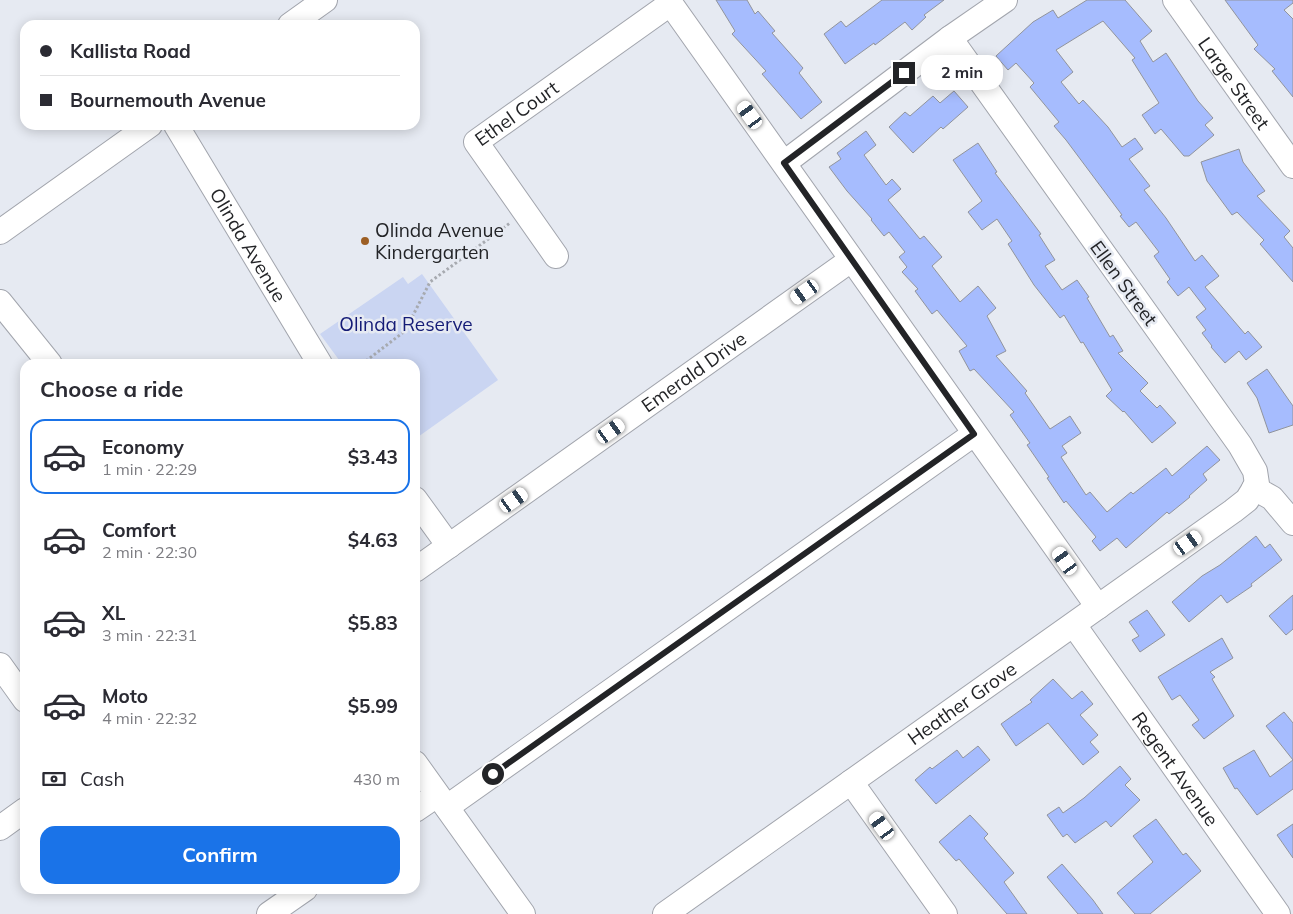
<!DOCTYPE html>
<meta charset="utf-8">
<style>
:root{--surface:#fff;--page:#f7f7f7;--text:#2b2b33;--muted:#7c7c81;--line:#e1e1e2;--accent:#1a73e8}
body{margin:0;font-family:Mulish,sans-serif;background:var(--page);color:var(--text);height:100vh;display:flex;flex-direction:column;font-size:19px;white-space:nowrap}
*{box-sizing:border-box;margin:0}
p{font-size:16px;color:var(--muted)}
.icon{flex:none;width:28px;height:28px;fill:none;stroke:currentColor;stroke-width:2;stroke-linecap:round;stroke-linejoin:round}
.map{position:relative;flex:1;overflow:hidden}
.side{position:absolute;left:20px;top:359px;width:400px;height:535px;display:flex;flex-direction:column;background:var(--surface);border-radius:15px;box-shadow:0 2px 12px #0003}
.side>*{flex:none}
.hud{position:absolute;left:20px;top:20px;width:400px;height:110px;border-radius:15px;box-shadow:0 2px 12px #0003;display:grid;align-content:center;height:110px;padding:0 20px;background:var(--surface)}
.end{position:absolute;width:22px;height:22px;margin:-11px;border:6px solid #232427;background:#fff;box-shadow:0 0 0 2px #fff}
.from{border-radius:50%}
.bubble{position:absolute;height:35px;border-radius:15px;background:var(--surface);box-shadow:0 2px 12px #0003;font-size:16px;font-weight:700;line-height:35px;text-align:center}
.car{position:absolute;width:15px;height:30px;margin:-15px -8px;border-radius:6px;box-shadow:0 0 4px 1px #0007;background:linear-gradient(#fff 24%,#345 0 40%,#fff 0 76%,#345 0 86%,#fff 0)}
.hud b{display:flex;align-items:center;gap:18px;height:48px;font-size:19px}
.hud b+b{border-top:1px solid var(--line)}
.hud i{width:12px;height:12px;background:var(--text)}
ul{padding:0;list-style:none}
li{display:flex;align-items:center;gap:15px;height:75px;margin:0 10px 8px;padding:0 10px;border:2px solid transparent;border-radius:15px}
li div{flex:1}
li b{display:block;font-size:19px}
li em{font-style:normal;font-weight:700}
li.current{border-color:var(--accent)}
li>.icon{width:45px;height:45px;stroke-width:1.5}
h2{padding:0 20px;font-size:22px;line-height:60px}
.pay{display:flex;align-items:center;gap:12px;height:55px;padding:0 20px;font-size:19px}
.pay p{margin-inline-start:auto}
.action{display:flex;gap:10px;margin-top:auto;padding:10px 20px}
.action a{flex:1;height:58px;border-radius:15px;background:var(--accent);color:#fff;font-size:20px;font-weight:700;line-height:58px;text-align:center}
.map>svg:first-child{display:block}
.green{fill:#cad5f2}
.building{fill:#a6bcfe;stroke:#91949c}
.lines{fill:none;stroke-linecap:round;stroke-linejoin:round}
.minor-casing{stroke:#a2a5ad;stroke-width:26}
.path{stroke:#a7aab0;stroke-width:3;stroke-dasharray:2.5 2.5;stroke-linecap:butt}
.minor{stroke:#fff;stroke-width:24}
.route{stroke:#232427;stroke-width:6}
.poi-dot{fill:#9c5e24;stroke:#e6eaf2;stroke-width:2}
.labels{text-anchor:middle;stroke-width:5;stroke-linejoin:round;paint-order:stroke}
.street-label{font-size:19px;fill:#232427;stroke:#e6eaf2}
.poi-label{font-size:19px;fill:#232427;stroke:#e6eaf2;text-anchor:start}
.park-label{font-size:19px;fill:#141b76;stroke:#e6eaf2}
</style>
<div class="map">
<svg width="1293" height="914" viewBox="0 0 1293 914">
<rect width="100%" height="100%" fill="#e6eaf2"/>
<path class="green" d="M422,274L498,380L415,439V364H342L320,334L403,277L408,284Z"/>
<path class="building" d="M716,0H747L755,14L758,11L775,31L772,33L803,68L799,73L822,102L801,119L762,74L766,71L732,34L735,31Z
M882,0H944L924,15L926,17L912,30L905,22L875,45L874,43L845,64L824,34L841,21L846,27Z
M1087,0H1125L1152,31L1140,41L1153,62L1166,53L1198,101L1213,118L1205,125L1214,135L1189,156H1184L1161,129L1155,134L1142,115L1159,103L1132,60L1135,58L1103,21L1056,50L1073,72L1061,82L1079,104L1083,100L1108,127L1122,147L1135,138L1143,149L1129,159L1150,186L1144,190L1166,218L1195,261L1202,255L1219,276L1205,287L1245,334L1248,331L1262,347L1246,360L1239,351L1225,363L1211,347L1212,346L1202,333L1206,330L1196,317L1206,309L1189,287L1178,296L1167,282L1170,279L1154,256L1159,252L1136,222L1129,227L1120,216L1122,215L1066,140L1054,126L1059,122L1030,87L1034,83L1016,63L1008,70L996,56L1033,22L1053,10L1058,18Z
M1225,0H1293V3L1284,10L1293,19V97L1272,71L1275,69L1254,49L1258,45Z
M954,91L968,107L943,129L941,127L913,153L889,127L905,112L910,116L933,96L940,103Z
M866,131L876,145L864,155L886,185L892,179L901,189L888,200L920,239L924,236L942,257L932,266L960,302L978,286L996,308L987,316L1006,351L996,356L1027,391L1025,393L1050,429L1070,416L1081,433L1062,446L1067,453L1061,457L1086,495L1090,492L1107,512L1131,492L1133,494L1166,468L1172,476L1207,446L1220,460L1203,474L1207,480L1189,496L1190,497L1169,514L1167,512L1126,548L1117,538L1100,551L1092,541L1096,537L1066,501L1064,503L1047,478L1049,477L1027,445L1030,443L1010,415L1014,412L974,369L970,371L959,351L967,346L937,310L932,314L915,291L918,289L902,272L907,267L899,257L905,252L889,232L884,236L871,220L872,219L847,191L829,167L841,159L837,153Z
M978,143L997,172L995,173L1041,234L1039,235L1055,260L1045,266L1062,290L1077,280L1089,297L1087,298L1110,337L1113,335L1123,351L1118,353L1148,383L1140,391L1157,408L1160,405L1176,423L1152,443L1124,411L1123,412L1106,396L1112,390L1083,342L1081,343L1064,315L1060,318L1034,285L1008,244L1012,241L997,219L982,230L968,212L982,201L953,160Z
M1239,149L1243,162L1265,191L1257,196L1290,231L1284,237L1293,248V282L1260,244L1264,240L1237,212L1232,215L1207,181L1201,162Z
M1267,369L1293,406V425L1269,433L1257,398L1247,383Z
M1256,536L1265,548L1270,544L1282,560L1251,584L1252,586L1227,603L1221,595L1189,622L1172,602L1202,576L1220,565Z
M1293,595V629L1286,635L1269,616Z
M1147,610L1165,635L1140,652L1132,640L1139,636L1129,622Z
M1222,638L1233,658L1210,672L1215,677L1212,679L1234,716L1204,739L1192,725L1199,720L1180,695L1172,700L1158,677Z
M1053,679L1072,699L1082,691L1093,704L1080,715L1098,735L1090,742L1099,752L1083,765L1048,723L1016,746L1001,724L1032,702L1030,700Z
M1284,712L1293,723V760L1266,726Z
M978,746L990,760L936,804L915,780L930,767L932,769L957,750L963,758Z
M1254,750L1270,777L1293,760V789L1257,815L1237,788L1235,789L1223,768Z
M1120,766L1131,779L1125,785L1140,800L1111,827L1106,821L1075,843L1067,834L1063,837L1047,815L1059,807L1063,813L1084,798Z
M970,815L988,834L984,838L1014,873L1004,882L1027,914H1007L959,859L956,861L939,842Z
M1156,819L1183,855L1186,853L1201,871L1150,914H1135L1117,893L1153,862L1133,836Z
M1293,824V858L1277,835Z
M1062,864L1093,900L1103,914H1078L1047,877Z"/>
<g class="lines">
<g class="minor-casing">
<g id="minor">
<path d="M668,0L1098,607"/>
<path id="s1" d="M1175,0L1293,166"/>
<path d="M290,25L325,0"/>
<path id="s2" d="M176,125L320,364"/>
<path d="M784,163L950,38L1005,0"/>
<path d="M0,232L150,125"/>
<path id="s3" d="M556,256L476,142L670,4"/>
<path d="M0,302L50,364"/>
<path d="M1254,488L1272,498L1293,523"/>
<path d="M415,499L449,546"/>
<path id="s4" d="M415,570L851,260"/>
<path id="s5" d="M1074,625L1278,914"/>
<path d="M0,665L25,700"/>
<path d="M415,763L523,914"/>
<path d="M851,782L945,914"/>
<path d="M447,807L974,434"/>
<path d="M415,810L437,795"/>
<path d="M0,828L25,810"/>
<path d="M269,914L305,889"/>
<path id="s6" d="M665,914L1233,511L1247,500L1257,484L1255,471L1240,445L950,38"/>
</g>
</g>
<path class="path" d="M362,364L405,331L430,282L510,223"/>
<use href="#minor" class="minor"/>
</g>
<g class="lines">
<path class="route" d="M493,774L974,434L784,163L904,73"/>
</g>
<circle class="poi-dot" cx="365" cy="241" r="5"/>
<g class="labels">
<g class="street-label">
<text dy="7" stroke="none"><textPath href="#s1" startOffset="102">Large Street</textPath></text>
<text dy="7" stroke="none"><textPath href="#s3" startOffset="189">Ethel Court</textPath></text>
<text dy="7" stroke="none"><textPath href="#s2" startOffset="140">Olinda Avenue</textPath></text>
<text transform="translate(1124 283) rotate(54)" y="7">Ellen Street</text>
<text dy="7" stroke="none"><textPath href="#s4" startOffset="342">Emerald Drive</textPath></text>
<text dy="7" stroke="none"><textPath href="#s6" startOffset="364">Heather Grove</textPath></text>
<text dy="7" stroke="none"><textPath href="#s5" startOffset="176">Regent Avenue</textPath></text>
</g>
<g class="poi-label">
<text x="375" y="237">Olinda Avenue<tspan x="375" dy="22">Kindergarten</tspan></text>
</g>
<g class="park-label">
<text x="406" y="331">Olinda Reserve</text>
</g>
</g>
</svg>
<i class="end from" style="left:493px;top:774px"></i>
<i class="end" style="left:904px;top:73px"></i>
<div class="bubble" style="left:921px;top:55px;width:82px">2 min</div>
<i class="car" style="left:750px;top:115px;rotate:324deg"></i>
<i class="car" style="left:805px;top:292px;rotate:235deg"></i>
<i class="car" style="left:611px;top:431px;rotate:55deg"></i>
<i class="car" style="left:514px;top:500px;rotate:55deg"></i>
<i class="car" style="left:1188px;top:543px;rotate:55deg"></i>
<i class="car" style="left:1065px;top:561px;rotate:324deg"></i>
<i class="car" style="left:882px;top:826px;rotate:324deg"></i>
<div class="hud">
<b><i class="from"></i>Kallista Road</b>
<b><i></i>Bournemouth Avenue</b>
</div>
<section class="side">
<h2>Choose a ride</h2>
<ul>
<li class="current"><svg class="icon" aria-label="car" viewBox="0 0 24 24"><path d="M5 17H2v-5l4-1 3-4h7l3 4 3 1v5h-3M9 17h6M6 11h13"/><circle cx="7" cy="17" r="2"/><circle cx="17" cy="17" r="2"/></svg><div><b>Economy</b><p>1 min · 22:29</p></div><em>$3.43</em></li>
<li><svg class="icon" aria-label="car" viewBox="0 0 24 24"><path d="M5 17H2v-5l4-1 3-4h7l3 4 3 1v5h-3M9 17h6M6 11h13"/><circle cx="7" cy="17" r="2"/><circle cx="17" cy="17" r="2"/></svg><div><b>Comfort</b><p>2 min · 22:30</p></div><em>$4.63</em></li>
<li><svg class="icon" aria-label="car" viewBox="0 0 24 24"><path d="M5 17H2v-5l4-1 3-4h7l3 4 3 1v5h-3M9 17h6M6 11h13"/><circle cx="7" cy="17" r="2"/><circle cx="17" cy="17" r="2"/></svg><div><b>XL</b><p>3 min · 22:31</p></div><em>$5.83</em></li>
<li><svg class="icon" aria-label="car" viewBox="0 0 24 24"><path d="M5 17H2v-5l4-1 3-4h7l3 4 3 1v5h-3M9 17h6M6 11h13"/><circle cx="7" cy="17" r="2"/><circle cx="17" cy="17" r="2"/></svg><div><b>Moto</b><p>4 min · 22:32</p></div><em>$5.99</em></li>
</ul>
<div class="pay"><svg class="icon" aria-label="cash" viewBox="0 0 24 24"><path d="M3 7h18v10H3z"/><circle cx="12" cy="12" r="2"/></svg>Cash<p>430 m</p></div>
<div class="action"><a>Confirm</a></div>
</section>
</div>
